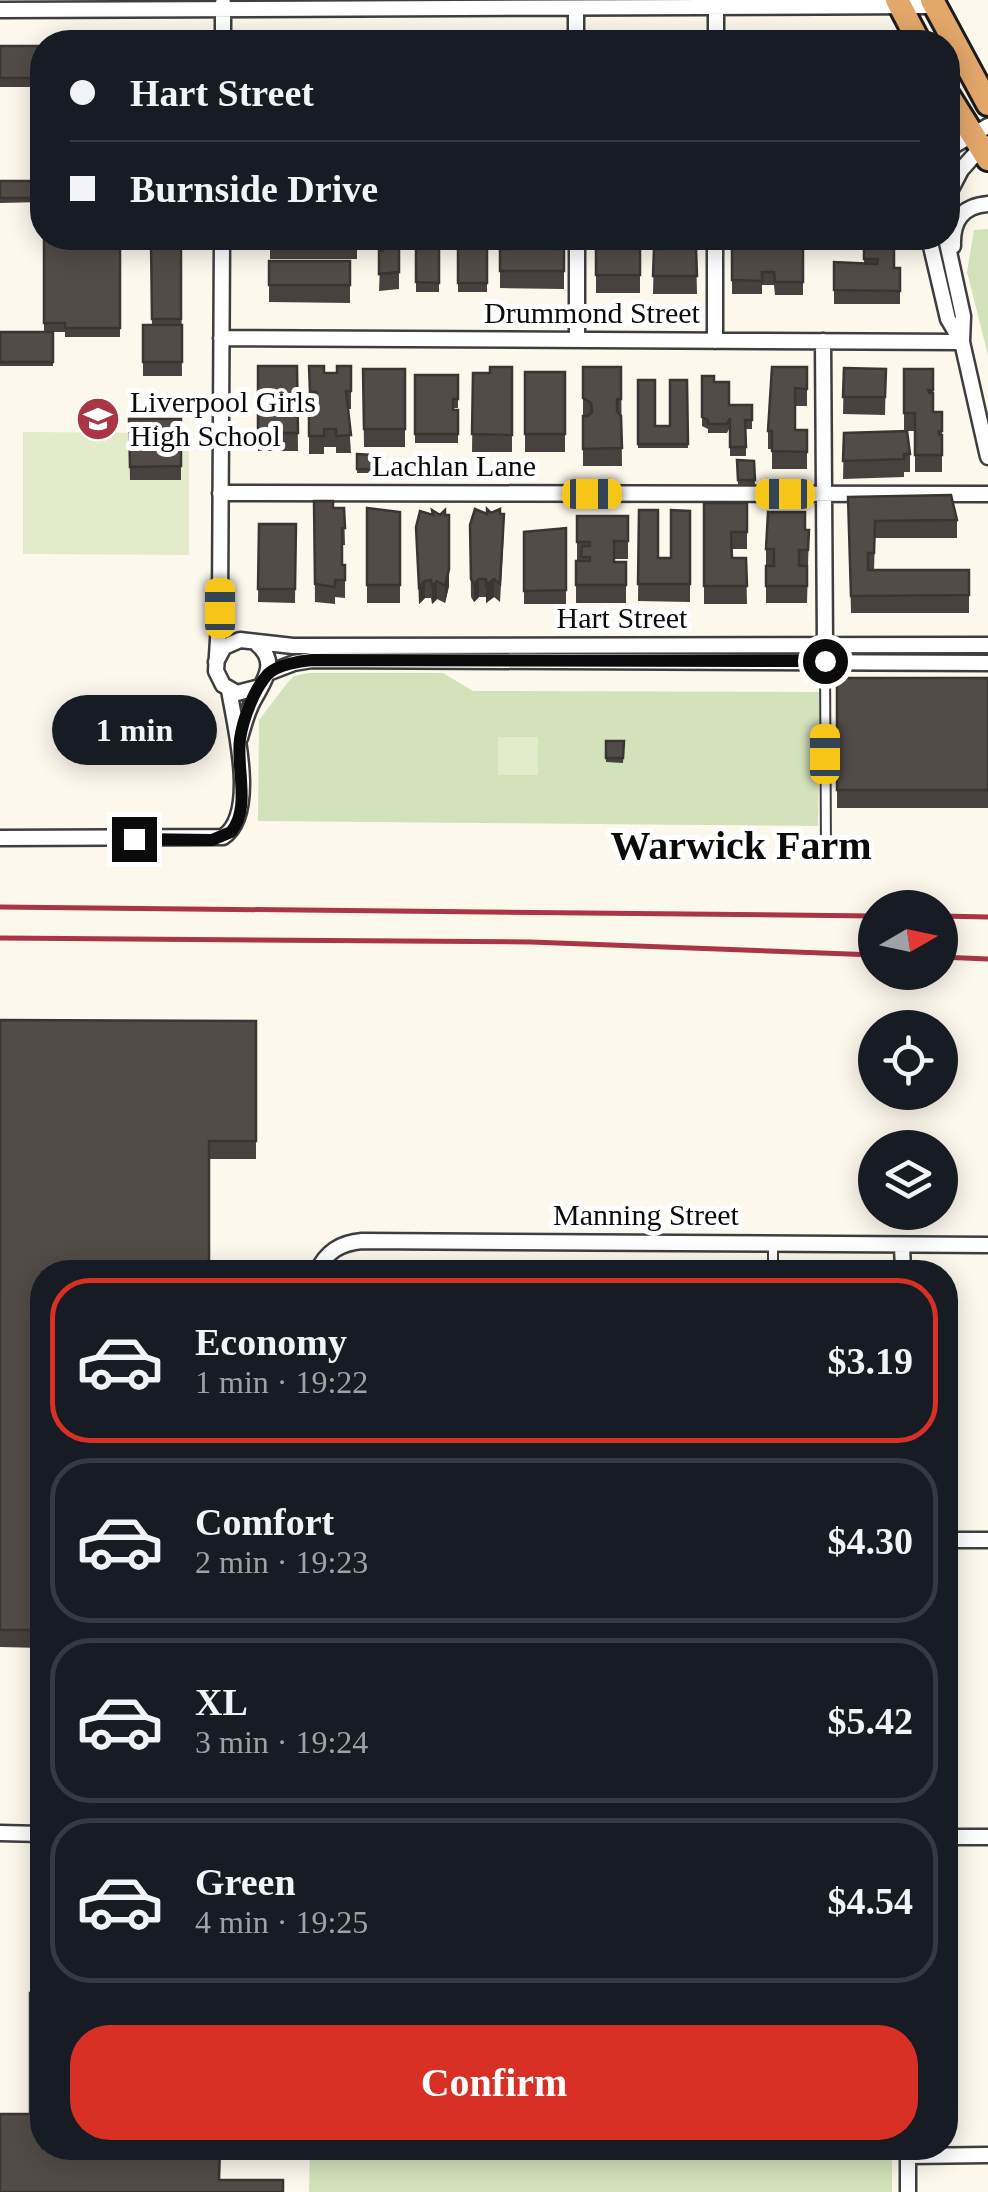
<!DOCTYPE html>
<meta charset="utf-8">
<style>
:root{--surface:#171b24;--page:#242831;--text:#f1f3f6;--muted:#9ea1a6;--line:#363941;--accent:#d93025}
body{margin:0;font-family:"Times New Roman",serif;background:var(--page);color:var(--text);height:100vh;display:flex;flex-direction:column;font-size:38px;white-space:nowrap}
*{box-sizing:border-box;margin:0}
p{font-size:32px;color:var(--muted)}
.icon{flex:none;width:55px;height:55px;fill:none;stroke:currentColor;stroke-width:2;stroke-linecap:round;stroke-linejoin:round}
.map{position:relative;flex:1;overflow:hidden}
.drawer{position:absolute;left:30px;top:1260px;width:928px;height:900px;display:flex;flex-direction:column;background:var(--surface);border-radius:40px;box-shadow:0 5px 25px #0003}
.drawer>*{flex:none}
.top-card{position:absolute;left:30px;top:30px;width:930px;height:220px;border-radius:40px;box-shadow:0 5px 25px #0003;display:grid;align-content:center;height:220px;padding:0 40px;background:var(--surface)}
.needle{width:65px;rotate:81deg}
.controls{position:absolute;left:858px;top:890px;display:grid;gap:20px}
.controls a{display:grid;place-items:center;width:100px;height:100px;border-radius:50%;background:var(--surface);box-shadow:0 5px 25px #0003;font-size:50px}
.end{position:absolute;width:45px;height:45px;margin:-22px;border:12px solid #0b0b0b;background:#fff;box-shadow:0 0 0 5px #fff}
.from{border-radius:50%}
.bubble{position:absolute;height:70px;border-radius:35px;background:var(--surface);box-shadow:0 5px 25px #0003;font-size:32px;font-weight:800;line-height:70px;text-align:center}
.car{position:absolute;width:30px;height:60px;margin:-30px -15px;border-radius:12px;box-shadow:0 0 8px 2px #0007;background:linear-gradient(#f5c518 24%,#345 0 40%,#f5c518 0 76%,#345 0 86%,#f5c518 0)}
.top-card b{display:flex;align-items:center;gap:35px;height:95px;font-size:38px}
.top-card b+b{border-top:2px solid var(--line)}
.top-card i{width:25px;height:25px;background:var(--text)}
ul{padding:18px 0 0;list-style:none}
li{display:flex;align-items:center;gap:30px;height:165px;margin:0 20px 15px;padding:0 20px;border:5px solid var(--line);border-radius:40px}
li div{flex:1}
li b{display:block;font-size:38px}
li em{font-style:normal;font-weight:800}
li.on{border-color:var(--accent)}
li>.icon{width:90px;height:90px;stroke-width:1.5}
.cta{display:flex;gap:20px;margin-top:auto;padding:20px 40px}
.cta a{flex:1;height:115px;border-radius:40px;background:var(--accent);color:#fff;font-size:40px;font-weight:800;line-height:115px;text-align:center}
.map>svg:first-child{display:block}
.green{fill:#d3e2ba}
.pitch{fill:#e3ebcb}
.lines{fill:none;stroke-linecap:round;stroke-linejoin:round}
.service-casing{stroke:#3e3e3e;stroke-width:12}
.minor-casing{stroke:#3e3e3e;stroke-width:19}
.trunk-casing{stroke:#1c1c1c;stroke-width:28}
.service{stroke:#fff;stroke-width:8}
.minor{stroke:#fff;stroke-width:14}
.trunk{stroke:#e4a76a;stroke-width:22}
.rail{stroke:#aa3547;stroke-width:5}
.wall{fill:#47413f}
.shaded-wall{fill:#393533}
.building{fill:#524c49;stroke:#393533;stroke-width:2.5}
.route{stroke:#0b0b0b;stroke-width:12}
.labels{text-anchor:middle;stroke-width:10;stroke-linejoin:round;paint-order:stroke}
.street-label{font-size:30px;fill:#0b0b0b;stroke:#fff}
.poi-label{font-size:30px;fill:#0b0b0b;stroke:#fff;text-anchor:start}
.district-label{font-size:40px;font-weight:bold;fill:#0b0b0b;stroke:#fff}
</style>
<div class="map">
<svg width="988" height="2192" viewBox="0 0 988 2192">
<rect width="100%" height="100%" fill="#fdf8ec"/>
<path class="green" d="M988,229V355L967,272L974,230Z
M443,673L473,691L820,692L818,826L258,821L259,720L288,682L294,676L309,673Z
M310,2148H892V2192H309Z"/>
<path class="pitch" d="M23,432L189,433V555L23,554Z
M498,737H538V775H498Z"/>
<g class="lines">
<g class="service-casing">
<path id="service" d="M825,662L826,852
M773,1272V1244"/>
</g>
<g class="minor-casing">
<path id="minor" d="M576,9V42
M0,10L935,6
M223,42V3
M716,42V7
M948,149L988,126
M948,195L961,170L985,143
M222,238L220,608L216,671L223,685L237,693L260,687
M577,238V340
M929,238L948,319L961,341
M946,238L963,316L962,342L988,457
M953,246C952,221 962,206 988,204
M221,338L962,342
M715,341V238
M823,341L825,645
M220,493L988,494
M216,662L224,647L240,640L293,646L988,645
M268,673L294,663L312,660L988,663
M240,738C243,727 246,716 251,705C261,684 281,664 257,644
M0,838L223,837C258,814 235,726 229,690
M902,1245L903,1272
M317,1272C326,1252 340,1243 362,1241L988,1245
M945,1540H988
M0,1833L42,1834
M945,1837H988
M908,2148V2192
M908,2156L988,2155"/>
</g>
<g class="trunk-casing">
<path id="trunk" d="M897,0L919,42
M932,0L988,104
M948,95L988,159"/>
</g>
<use href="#service" class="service"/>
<use href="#minor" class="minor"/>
<use href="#trunk" class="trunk"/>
<path class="rail" d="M0,907L875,916
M940,916L988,917
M0,938L531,942L875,955
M940,957L988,959"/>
</g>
<path class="wall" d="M0,46H42V87H0Z
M0,181H42V202L0,203Z
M44,238H120V337H65V332H53V366H0V332H44Z
M270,238H357V259H270Z
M381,238H399V289L379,291Z
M416,238H439V292H416Z
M458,238H487V292H458Z
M853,238H878V241H853Z
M181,239L182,376H143V325H152L151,240Z
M864,241L894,268H900V304H834V262L864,263Z
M732,242H803V295H775L774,285H762V294H732Z
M640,247V293H596V248Z
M696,248L697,294H653L654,249Z
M500,249H564V289L500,288Z
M269,261H350V303L269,302Z
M258,366H297L298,451H258Z
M309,366L324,373H337L351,366V409H348L351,453H336V447H324V454H309Z
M512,367V452H472L473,373H490Z
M583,367H621L622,466H583Z
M807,367V406H795V430H807V469H772V449H768V431Z
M844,368L886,369L885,415L843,414Z
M363,369H405V447H364Z
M904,369H933V412H942V472H915V431H904Z
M525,372H565V452H525Z
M415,375H458V408H453V410H458V443H415Z
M702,376L714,382L729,405H752V429H746V456H730V427L727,433H708V429L702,426Z
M638,380L655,426H670L687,380L688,448H638Z
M129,419H181V480H130Z
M844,433L910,454V472H904V477L843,479Z
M357,454L373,455L372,473H357Z
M737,460L754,461L755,485H738Z
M848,497L957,520V538H875L874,570H969V613H851Z
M314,501L333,508H344L345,545H342V565H345V598L335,597V604L315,602Z
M704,503H747V549H731L732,558H746L747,604H704Z
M367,508L400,512V603H367Z
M639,510L658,558H671L690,511V602L638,601Z
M433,515H445L449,533V586L445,603L437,599L432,604L431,598H425L419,604L416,527Z
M577,516H628V559H614V562H626V603H576V561H581V560H577Z
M259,524H296L295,603L258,602Z
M470,525L504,531L500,602L494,597L486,603V597H479L474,602L471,597Z
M566,528V604H524V532Z
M805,530H809L807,603H766V549Z
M837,678H988V808H837Z
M606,741H624L623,763L606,762Z
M0,1020L256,1021V1159H209L42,1272V1648L0,1647Z"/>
<path class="shaded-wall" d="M449,569V586L445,603V586Z
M479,579V597L474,602V584Z
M494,579V597L486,603V585Z
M425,581V598L419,604V587Z
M437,581V599L432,604V586Z"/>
<path class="building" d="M269,36H356V42H269Z
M377,41H405V42H377Z
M653,41H697V42H653Z
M0,46H42V78H0Z
M0,181H42V198H0Z
M44,238H120V328H65V323H44Z
M270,238H357V242L270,241Z
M381,238H399V272L379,274V251H383Z
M416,238H439V283L416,282Z
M458,238H487V283H458Z
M514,238H549V249H564V271H500V249H514Z
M603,238H626V247H640V275H596V248H603Z
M663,238H687L688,248H696L697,276H653L654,249H663Z
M181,239V319H152L151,240Z
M864,241L894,242V268H900V291L834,290V262L877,264L878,259H864Z
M732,242H803V282H775L774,272H762V281L732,280Z
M269,261H350V285H269Z
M143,325H182V362H143Z
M0,332H53V362H0Z
M258,366H297L298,433H258V402L271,403V399H258Z
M309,366H324V373H337V366H351V391H346L351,435L336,436V429H324V436H309V410H316V392H310Z
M490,367H512V435L472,434L473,373H490Z
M583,367H621V399H617V411L621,416L622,448L583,449V416H588L592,412L591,403L583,398Z
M772,367H807V389L795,388V430H807V452L772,451V431H768Z
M844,368L886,369L885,397H843Z
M363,369H405V429H364Z
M904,369H933V390H928L929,393H933V412H942V431H939V435H942V455H915V413H904Z
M525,372H565V434H525Z
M415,375H458V399H453V410H458V434H415Z
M702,376H714V382H729V405H752V420H745L746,447H730V418L727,424H708V420L702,417Z
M638,380H655V426H670V380H687L688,444H638Z
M129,419H181V466L130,467Z
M907,431L910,454H904V459L843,461L844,433Z
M357,454L373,455L372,469H357Z
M737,460L754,461L755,480H738Z
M951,495L957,520L875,521L874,553H868V570H969V595L851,596L848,497Z
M314,501H333V508H344L345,528H342V565H345V580H335V587L315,584Z
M704,503H747V532H731L732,558H746L747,586H704Z
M367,508L400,512V585H367Z
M475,509L487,514V509L491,513L500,509V514H504L500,584L494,579L486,585V579H479L474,584L471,579L470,525Z
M432,510L440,515L445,510V515H449V569L445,586L437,581L432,586L431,580L425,581L419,587L416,527L420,511L433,515Z
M639,510H658V558H671V510L690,511V584H638Z
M768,512H805V530H809L808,550H799V566H807V586H766V566H774V549H766Z
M577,516H628V541H614V562H626V585H576V561H590V557H581L582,546H590V542H577Z
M259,524H296L295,589H258Z
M566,528V590L524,591V532Z
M837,678H988V790H837Z
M606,741H624L623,758H606Z
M0,1020L256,1021V1141H209V1272H42V1630H0Z
M30,1993H42V2148H220L219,2180H283V2192H0V2114H30Z"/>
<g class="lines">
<path class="route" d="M134,839L212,840L231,832C251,808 236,768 240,739C243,719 254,689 268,674C277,665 300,661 312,660L825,661"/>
</g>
<defs>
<g id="school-disc" transform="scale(2.25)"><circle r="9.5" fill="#aa3547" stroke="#fff"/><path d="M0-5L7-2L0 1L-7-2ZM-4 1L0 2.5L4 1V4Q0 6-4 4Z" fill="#fff"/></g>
</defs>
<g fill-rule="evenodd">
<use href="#school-disc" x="98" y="419"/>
</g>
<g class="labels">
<g class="street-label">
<text x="592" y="323">Drummond Street</text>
<text x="454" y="476">Lachlan Lane</text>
<text x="622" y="628">Hart Street</text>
<text x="646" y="1225">Manning Street</text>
</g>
<g class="poi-label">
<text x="130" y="412">Liverpool Girls<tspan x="130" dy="34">High School</tspan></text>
</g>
<g class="district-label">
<text x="741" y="859">Warwick Farm</text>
</g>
</g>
</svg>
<div class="controls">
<a><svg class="needle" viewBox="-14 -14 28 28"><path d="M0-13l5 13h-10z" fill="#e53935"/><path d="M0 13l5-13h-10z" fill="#9ea1a6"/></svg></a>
<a><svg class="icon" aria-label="locate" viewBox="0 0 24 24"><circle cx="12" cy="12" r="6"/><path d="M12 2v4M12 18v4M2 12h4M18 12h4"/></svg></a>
<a><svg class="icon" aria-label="layers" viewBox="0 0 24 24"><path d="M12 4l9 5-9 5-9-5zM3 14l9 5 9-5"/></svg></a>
</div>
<i class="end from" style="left:825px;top:661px"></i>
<i class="end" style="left:134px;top:839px"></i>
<div class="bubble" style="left:52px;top:695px;width:165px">1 min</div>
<i class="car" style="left:592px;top:494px;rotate:90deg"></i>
<i class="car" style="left:785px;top:494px;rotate:270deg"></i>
<i class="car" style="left:220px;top:608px;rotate:0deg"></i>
<i class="car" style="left:825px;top:754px;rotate:0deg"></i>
<div class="top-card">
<b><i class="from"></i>Hart Street</b>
<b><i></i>Burnside Drive</b>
</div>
<section class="drawer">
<ul>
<li class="on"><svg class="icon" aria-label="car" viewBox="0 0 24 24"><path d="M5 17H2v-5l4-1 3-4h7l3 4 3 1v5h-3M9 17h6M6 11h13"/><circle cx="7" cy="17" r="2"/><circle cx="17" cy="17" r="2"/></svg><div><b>Economy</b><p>1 min · 19:22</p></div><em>$3.19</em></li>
<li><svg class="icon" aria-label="car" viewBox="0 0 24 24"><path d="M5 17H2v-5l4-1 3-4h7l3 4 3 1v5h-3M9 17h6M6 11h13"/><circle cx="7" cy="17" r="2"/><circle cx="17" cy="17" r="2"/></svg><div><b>Comfort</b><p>2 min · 19:23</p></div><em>$4.30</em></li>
<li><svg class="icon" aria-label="car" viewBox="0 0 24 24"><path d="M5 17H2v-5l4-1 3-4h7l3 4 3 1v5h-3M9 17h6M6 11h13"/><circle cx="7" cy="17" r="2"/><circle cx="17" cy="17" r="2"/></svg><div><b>XL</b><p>3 min · 19:24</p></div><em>$5.42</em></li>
<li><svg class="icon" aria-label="car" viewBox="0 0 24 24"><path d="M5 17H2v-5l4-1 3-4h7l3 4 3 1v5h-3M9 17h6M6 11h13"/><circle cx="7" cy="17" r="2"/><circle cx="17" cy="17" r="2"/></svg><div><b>Green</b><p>4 min · 19:25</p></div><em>$4.54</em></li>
</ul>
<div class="cta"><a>Confirm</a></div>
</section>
</div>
